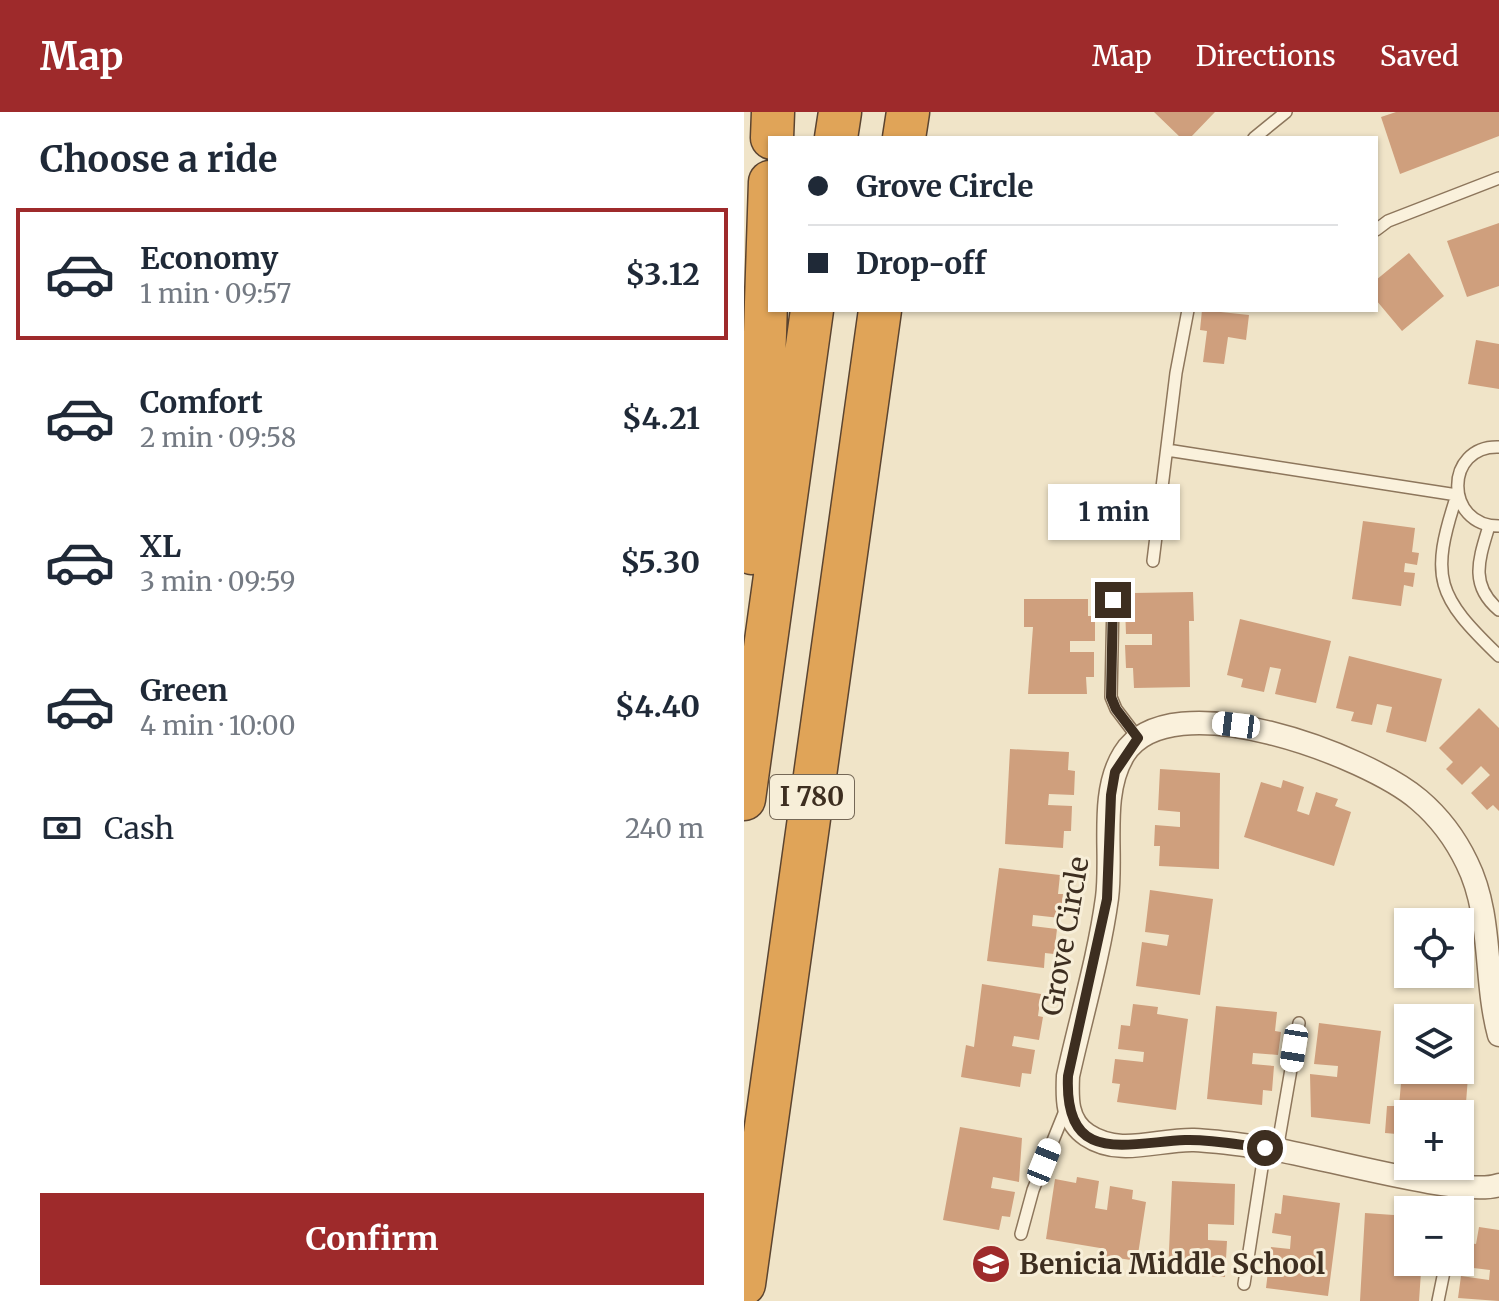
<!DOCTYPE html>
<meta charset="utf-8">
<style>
:root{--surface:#fff;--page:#f2f2f3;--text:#1f2937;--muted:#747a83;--line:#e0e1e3;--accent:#9e2a2b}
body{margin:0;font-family:Merriweather,serif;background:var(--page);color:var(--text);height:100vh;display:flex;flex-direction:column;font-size:30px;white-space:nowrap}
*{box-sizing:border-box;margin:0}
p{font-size:26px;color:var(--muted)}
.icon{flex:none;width:44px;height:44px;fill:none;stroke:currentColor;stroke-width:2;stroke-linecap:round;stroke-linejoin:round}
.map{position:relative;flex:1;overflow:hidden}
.drawer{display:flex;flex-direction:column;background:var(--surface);width:744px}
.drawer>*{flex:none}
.hud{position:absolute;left:24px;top:24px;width:610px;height:176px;border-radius:0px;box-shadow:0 2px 6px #0004;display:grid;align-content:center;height:176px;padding:0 40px;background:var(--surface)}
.tools{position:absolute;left:650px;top:796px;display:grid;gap:16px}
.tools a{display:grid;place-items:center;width:80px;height:80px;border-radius:0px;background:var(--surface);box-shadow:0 2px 6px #0004;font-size:40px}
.end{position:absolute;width:36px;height:36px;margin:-18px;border:10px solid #3d2e20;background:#fff;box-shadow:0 0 0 4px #fff}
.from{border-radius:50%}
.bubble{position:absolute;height:56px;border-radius:0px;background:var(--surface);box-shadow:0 2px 6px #0004;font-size:26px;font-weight:700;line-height:56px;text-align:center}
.car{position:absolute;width:24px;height:48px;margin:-24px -12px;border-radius:10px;box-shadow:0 0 6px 2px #0007;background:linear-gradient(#fff 24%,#345 0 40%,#fff 0 76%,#345 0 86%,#fff 0)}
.hud b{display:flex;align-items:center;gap:28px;height:76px;font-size:30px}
.hud b+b{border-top:2px solid var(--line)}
.hud i{width:20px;height:20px;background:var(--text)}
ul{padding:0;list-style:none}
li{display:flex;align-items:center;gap:24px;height:132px;margin:0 16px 12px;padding:0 24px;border:4px solid transparent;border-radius:0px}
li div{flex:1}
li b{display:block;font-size:30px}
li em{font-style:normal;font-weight:700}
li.current{border-color:var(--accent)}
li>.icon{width:72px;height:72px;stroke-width:1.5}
h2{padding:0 40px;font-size:36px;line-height:96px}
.pay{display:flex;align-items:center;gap:20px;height:88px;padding:0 40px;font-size:30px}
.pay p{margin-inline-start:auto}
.cta{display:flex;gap:16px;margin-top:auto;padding:16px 40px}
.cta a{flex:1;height:92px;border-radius:0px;background:var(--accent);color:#fff;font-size:32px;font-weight:700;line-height:92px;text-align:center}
header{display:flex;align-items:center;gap:48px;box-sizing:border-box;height:112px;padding:0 40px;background:var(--accent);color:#fff}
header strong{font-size:38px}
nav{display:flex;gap:44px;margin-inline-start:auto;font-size:28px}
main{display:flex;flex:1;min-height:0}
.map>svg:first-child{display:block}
.building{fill:#cf9f7d}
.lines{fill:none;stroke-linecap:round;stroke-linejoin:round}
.service-casing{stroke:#8d765c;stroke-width:14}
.minor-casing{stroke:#8d765c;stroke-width:25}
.motorway-casing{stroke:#5b4430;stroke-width:45}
.service{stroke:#faf1dc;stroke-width:11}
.minor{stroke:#faf1dc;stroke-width:22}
.motorway{stroke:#e0a458;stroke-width:42}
.route{stroke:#3d2e20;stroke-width:10}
.labels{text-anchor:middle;stroke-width:6;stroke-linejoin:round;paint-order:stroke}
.shield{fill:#f7eed8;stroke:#756857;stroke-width:2}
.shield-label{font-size:26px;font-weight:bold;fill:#3d2e20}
.street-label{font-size:28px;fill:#3d2e20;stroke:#f7eed8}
.poi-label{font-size:28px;font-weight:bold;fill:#3d2e20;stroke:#f7eed8;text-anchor:start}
</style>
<header>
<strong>Map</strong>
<nav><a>Map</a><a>Directions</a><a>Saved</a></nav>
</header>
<main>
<section class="drawer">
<h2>Choose a ride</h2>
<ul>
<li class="current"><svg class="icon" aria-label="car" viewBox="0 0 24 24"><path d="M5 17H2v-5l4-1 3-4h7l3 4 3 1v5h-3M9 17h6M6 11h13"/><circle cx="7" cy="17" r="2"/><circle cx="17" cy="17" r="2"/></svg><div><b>Economy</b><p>1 min · 09:57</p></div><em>$3.12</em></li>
<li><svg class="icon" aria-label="car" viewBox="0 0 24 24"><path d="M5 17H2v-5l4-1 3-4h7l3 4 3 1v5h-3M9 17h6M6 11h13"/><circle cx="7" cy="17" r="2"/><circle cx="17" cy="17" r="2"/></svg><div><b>Comfort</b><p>2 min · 09:58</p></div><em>$4.21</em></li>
<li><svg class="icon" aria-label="car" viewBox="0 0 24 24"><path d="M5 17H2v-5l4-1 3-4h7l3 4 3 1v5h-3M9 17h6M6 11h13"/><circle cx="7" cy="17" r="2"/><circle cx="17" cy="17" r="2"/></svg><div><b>XL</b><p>3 min · 09:59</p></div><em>$5.30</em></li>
<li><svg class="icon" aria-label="car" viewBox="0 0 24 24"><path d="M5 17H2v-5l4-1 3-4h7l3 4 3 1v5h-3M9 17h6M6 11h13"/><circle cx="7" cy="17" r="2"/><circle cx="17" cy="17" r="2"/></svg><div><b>Green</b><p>4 min · 10:00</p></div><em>$4.40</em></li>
</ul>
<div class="pay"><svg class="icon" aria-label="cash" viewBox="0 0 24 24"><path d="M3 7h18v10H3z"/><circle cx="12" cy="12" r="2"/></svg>Cash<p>240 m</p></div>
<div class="cta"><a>Confirm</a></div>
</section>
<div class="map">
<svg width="755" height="1189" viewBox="0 0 755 1189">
<rect width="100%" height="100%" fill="#f0e4c8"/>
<path class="building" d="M410,0H471L446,26H437Z
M652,0H755V24L656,62L637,5Z
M755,111V174L723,185L703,129Z
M665,141L700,184L658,219L632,188V168Z
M458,198L505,203L502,228L484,225L480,252L459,250L463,219L456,218Z
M732,228L755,232V277L724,272Z
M619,409L671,416L668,440L675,441L673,453L661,451L660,460L671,461L669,475L660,473L657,494L608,487Z
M449,480L450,509H445L446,575L390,576L389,556H382L381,533H408V522H382L381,496L390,495L389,481Z
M280,487H344V504H351V529H326V540H350V565H342L343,582H284L289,515H280Z
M496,507L587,529L572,591L531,582L537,557L526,555L520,580L497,575L499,567L483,563Z
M605,544L698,567L682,630L642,620L648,595L633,592L628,613L607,609L610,600L592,596Z
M735,596L755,616V699L749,693L743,698L727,681L746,663L737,654L718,673L702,657L709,650L695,636Z
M266,637L325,640L324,658L331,659L330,683L305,682L304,693L328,694L327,719H320L319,736L261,732Z
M416,657L476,661L475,757L415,754L416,734H410L411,713L436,715V700L414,698Z
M539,668L560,675L553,699L565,703L572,680L594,687L591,694L607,700L590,754L500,725L517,670L537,676Z
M255,756L316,763L314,782H319L316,806L289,803L288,814L313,817L310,842L301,841L300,856L243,849Z
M406,778L469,787L456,883L392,874L398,830L423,834L425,823L401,820Z
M238,872L297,882L294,904L299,905L295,928L270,924L268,934L291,938L287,962L278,961L276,975L217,965L222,933L230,935Z
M389,892L414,895L413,902L444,907L432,998L373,990L376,972L368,971L371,947L399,950L400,940L374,937L377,913L386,914Z
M472,894L533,900L531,919L537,920L534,943L509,941L508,952L530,954L528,979L519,978L518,993L463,987Z
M575,911L637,919L626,1012L567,1005L566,962L593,965L594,954L570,952Z
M658,960L724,965L719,1029L716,1002L665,999L664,1023L641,1021L643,994H655Z
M216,1015L278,1026L275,1070L249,1065L247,1076L271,1080L266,1105L258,1104L255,1118L199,1108Z
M333,1065L355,1069L351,1096L363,1098L366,1074L389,1078L388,1087L402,1090L393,1149L361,1144L362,1137L302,1127L311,1067L332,1071Z
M428,1069L491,1072L490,1113L464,1112V1128L483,1129L481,1165L424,1162Z
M539,1083L596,1091L584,1184L522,1176L527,1135L546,1137L547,1124L528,1121L531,1101L537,1102Z
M621,1101L664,1104V1147H658V1159L677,1160L675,1189H616Z
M735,1115L755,1118V1189L714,1186L717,1164L745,1168L746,1158L721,1155L725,1131L732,1132Z"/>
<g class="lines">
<g class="service-casing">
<path id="service" d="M510,26L542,0
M632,118L644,109L755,66
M755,335C700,333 700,414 755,414
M423,338L713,383C685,467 693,484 755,544
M745,414C735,447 725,473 755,498
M409,449L432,261L444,198
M369,488L367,585L372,597L394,626
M533,1038L555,911
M713,1098L716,1076
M277,1122L289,1078L323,994
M500,1172L521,1036
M694,1189L702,1150"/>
</g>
<g class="minor-casing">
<path id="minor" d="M755,923C740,868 749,803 723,751C712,728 695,705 675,688C624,644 426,568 380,642C355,682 369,741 363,786C355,845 337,905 324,964C323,986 322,1009 343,1023C376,1045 414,1027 450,1028C474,1029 499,1033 523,1036C571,1043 719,1086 755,1073"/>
</g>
<g class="motorway-casing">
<path id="motorway" d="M28,26L29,0
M92,26L96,0
M160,26L164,0
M8,441L20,251L26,70
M0,687L68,198
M0,1172L136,198"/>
</g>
<use href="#service" class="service"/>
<use href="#minor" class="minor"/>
<use href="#motorway" class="motorway"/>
</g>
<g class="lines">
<path class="route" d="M369,488L367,585L372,597L394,626L371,660L367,683L363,787L324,964C320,1054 381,1031 441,1028C468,1027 495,1033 521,1036"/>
</g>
<defs>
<g id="school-disc" transform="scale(2)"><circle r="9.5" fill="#9e2a2b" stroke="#f7eed8"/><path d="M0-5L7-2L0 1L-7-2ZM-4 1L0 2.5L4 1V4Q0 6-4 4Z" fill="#fff"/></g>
</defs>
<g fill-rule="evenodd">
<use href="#school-disc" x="247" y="1152"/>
</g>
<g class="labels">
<rect class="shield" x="26" y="663" width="84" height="44" rx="6"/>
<g class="shield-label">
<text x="68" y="694">I 780</text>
</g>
<g class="street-label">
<text transform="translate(321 824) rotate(-80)" y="10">Grove Circle</text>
</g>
<g class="poi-label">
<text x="275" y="1162">Benicia Middle School</text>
</g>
</g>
</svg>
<div class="tools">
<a><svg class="icon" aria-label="locate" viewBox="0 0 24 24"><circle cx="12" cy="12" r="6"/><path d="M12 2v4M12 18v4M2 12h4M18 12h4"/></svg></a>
<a><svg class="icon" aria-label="layers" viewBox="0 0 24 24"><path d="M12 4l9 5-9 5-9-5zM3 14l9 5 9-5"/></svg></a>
<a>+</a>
<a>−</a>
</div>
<i class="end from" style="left:521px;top:1036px"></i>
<i class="end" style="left:369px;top:488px"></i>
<div class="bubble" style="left:304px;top:372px;width:132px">1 min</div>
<i class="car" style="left:492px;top:613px;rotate:277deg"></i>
<i class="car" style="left:550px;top:936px;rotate:189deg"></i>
<i class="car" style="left:300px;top:1050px;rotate:22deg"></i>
<div class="hud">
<b><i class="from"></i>Grove Circle</b>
<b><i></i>Drop-off</b>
</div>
</div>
</main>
